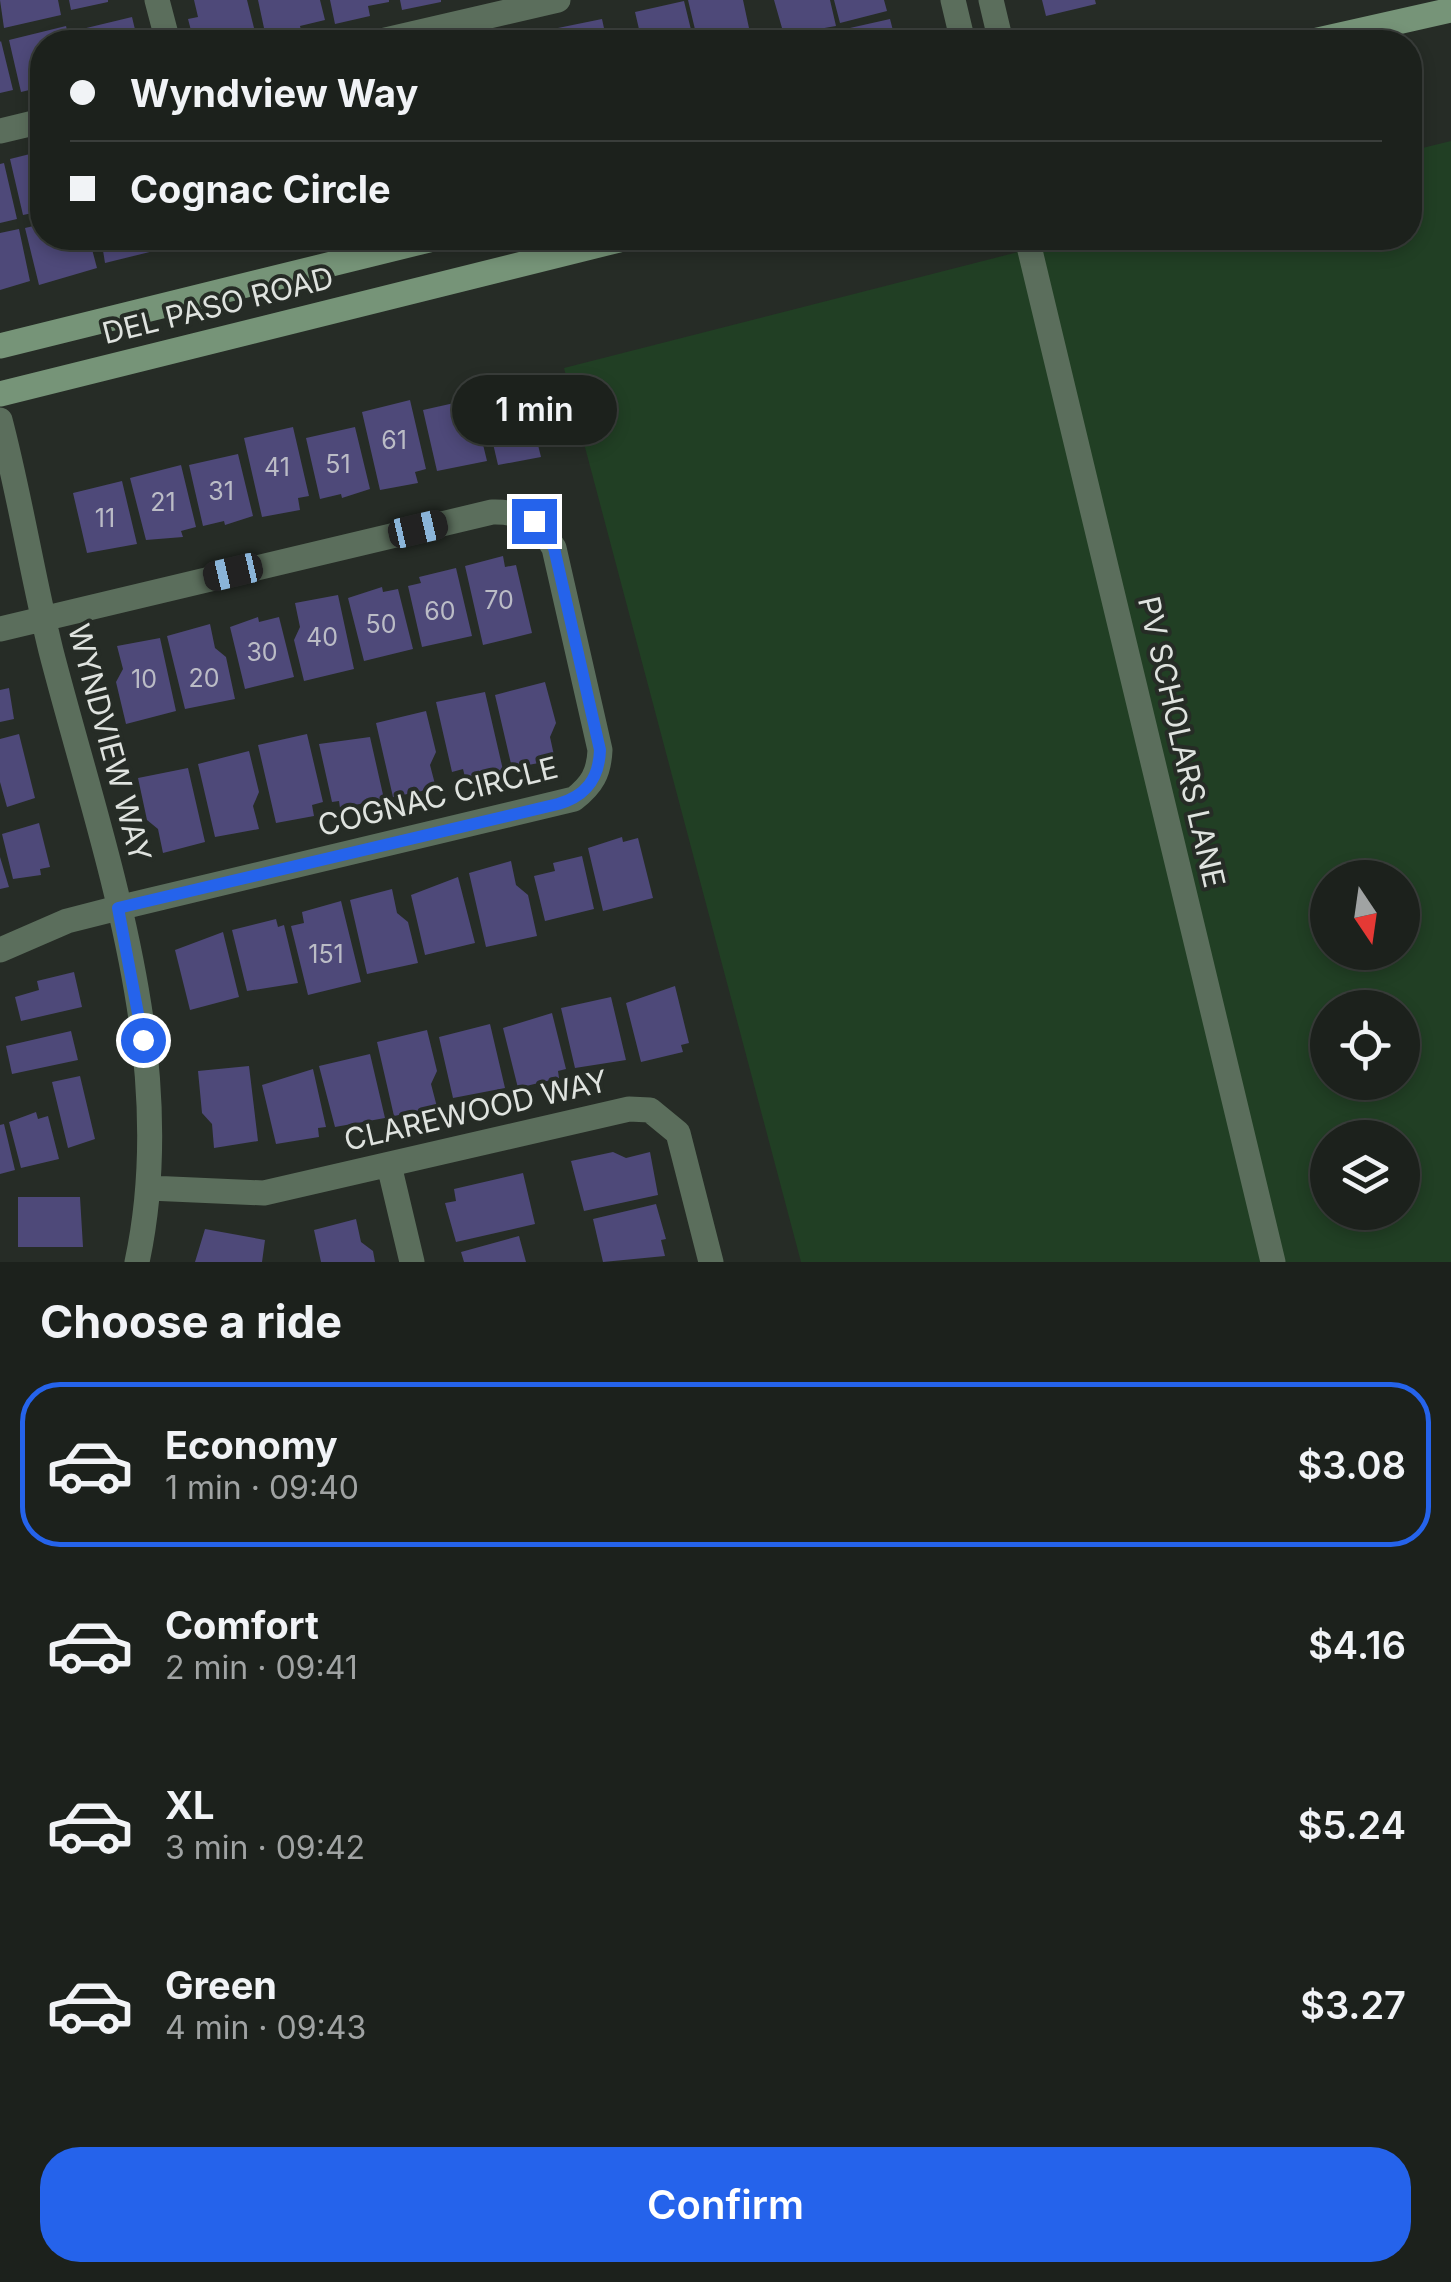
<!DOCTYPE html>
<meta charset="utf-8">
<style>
:root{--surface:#1c211c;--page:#252925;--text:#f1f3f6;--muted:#a0a3a3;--line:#3a3e3b;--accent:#2563eb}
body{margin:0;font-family:Inter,sans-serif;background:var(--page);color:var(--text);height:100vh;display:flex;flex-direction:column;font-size:38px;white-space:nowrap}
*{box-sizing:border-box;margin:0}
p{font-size:32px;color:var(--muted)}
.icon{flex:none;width:55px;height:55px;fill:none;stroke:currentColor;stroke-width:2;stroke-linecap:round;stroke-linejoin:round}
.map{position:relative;height:1262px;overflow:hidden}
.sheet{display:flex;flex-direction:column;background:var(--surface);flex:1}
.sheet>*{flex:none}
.hud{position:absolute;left:30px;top:30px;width:1392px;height:220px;border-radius:40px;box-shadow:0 5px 15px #0003,0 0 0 2px var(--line);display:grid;align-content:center;height:220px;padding:0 40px;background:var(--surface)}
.needle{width:65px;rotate:167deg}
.fabs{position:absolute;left:1310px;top:860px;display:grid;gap:20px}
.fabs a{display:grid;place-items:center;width:110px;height:110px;border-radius:50%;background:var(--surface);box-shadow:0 5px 15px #0003,0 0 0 2px var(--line);font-size:50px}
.end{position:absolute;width:45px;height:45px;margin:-22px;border:12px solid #2563eb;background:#fff;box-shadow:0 0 0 5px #fff}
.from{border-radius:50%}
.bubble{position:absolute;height:70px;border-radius:35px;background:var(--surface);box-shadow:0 5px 15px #0003,0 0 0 2px var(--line);font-size:32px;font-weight:600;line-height:70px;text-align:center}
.car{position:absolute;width:30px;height:60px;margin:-30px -15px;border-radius:12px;box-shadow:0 0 8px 2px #0007;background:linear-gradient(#222 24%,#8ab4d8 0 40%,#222 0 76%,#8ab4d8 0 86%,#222 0)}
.hud b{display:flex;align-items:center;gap:35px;height:95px;font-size:38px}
.hud b+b{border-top:2px solid var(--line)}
.hud i{width:25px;height:25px;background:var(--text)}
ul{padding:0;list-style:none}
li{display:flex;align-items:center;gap:30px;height:165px;margin:0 20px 15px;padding:0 20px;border:5px solid transparent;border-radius:40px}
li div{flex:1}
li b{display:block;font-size:38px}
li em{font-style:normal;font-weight:600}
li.active{border-color:var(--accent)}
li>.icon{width:90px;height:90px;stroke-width:1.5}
h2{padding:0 40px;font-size:45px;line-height:120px}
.button{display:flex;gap:20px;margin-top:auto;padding:20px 40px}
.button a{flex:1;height:115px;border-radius:40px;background:var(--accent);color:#fff;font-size:40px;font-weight:600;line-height:115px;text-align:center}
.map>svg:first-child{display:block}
.green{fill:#213f24;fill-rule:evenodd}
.building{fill:#4e4979}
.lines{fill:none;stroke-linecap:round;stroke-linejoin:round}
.street{stroke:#5b6e5c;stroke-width:25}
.secondary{stroke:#769478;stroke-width:25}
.route{stroke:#2563eb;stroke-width:12}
.labels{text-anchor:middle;stroke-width:8;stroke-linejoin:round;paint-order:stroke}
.number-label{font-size:25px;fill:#bbbcc6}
.street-label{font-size:30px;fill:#dfe3df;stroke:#262c26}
</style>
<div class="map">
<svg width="1451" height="1262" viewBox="0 0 1451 1262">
<rect width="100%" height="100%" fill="#262c26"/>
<path class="green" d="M1451,141V1262H801L564,368L1073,238H1410V151ZM1328,878H1402V952H1328ZM1328,1008H1402V1082H1328ZM1328,1138H1402V1212H1328Z"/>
<path class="building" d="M0,0H58L61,15L4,28Z
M69,0H108V2L71,10Z
M194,0H247L257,40L194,42L188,19L198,17Z
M258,0H320L325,20L300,26L302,35L267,42Z
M330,0H389V2L368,6L370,16L335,24Z
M400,0H441V2L402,10Z
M688,0H743L752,42H698Z
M774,0H830L836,26L784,35Z
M834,0H884L887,11L840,23Z
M1042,0H1095L1096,4L1046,16Z
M684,1L694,42H642L635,12Z
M132,17L138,42H81L78,30Z
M602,19L607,42H556L553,29Z
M890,19L896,42H844L841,30Z
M66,26L70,42H42V87L21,92L9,40Z
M548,31L551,42H506V41Z
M836,32L838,42H797L796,41Z
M1,41L13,90L0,93V42Z
M42,151V211L23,215L10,159Z
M4,163L17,219L0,223V164Z
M42,224V238H89L97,268L39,285L25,228Z
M19,229L30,281L0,290V233Z
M101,238H163L166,248L105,263Z
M172,238H211L212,241L175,250Z
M531,379L541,420L535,433L541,457L498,465L481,392Z
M472,399L487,461L437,471L423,410Z
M410,400L426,469L415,472L418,483L380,490L362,412Z
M293,427L309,496L298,498L300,510L262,517L244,438Z
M355,427L370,489L342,498L341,494L320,499L306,438Z
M238,454L253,516L225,525L224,521L203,526L189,465Z
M181,465L196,527L181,531L183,537L146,540L130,478Z
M122,481L137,544L87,553L73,493Z
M503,556L505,567L516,565L532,633L483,645L465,566Z
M456,568L472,636L422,647L408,586L421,583L419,577Z
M382,587L383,592L398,589L413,649L364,661L348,598Z
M338,595L354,669L304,681L294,640L300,627L295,603Z
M258,617L259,622L279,617L294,677L245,689L230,627Z
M210,624L215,648L226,657L235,699L185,709L167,636Z
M160,638L176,711L126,724L116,682L123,669L117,646Z
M545,682L556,723L550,737L555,760L512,768L495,695Z
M9,688L14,719L0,722V690Z
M485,692L503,770L466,781L463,769L452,772L436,702Z
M426,711L436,752L430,765L436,788L393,797L376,723Z
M19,734L35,798L7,807L0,782V739Z
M307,734L323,802L312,805L314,816L276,823L258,745Z
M370,737L384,799L340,808L339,801L332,802L319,744Z
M249,751L259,792L253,806L259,829L215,837L198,764Z
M188,768L205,842L163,853L158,829L147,820L138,778Z
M39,823L50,867L40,869L41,875L13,879L2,834Z
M622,837L623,842L638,838L653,898L603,911L588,848Z
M582,856L594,909L545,921L534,876L555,871L553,863Z
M0,857L9,887L0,889Z
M511,861L516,885L528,895L537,936L486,947L469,873Z
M458,877L475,943L425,955L411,895Z
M392,889L397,913L408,922L418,963L367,974L350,900Z
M341,901L361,982L308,995L291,926L304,923L302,912Z
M276,919L278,927L284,925L298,983L247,991L232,930Z
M223,932L239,997L190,1010L175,950Z
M74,972L82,1007L21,1021L15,997L39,990L37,981Z
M675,986L689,1043L681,1045L683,1052L641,1062L626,1003Z
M611,997L626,1060L575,1068L561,1008Z
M552,1013L566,1069L558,1071L559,1078L518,1088L503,1028Z
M490,1024L505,1088L453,1098L439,1037Z
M427,1030L437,1071L431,1084L437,1107L394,1116L377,1042Z
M71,1031L78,1060L12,1074L6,1046Z
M370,1054L385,1118L335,1127L319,1066Z
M249,1066L258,1141L214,1148L212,1124L202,1113L198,1071Z
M313,1069L326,1127L318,1128L319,1137L276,1144L262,1085Z
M80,1076L95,1139L68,1148L52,1082Z
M36,1112L38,1119L48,1116L59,1159L21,1168L9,1122Z
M4,1124L15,1170L0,1174V1125Z
M613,1152L626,1158L650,1152L658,1195L584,1211L571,1161Z
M523,1173L535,1224L456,1242L445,1203L456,1201L454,1189Z
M18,1197H80L83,1247H18Z
M656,1204L666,1239L661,1240L665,1256L603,1262L593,1219Z
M356,1219L361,1242L373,1251L375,1262H321L314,1230Z
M205,1229L265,1240L262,1262H195Z
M519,1236L526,1262H464L461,1252Z"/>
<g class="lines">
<path class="street" d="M157,0L168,42
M953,0L963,42
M991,0L1001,42
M377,42L558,0
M0,131L42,121
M1027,238L1273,1262
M0,420C20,496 32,574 51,651C102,848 181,1057 137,1262
M0,629L492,512C522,511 539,522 554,548L600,750C599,773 592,785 574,799L118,908L67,921L0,950
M389,1165L412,1262
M149,1188L264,1193L629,1109L650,1110L678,1133L711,1262"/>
<path class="secondary" d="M1309,42L1451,10
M0,346L437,238
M0,394L627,238"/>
</g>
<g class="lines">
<path class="route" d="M143,1040L118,908L558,804C586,796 599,779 600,750L554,548L534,521"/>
</g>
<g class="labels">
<g class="number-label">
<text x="394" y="449">61</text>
<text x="338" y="473">51</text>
<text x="277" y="476">41</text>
<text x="221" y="500">31</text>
<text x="163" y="511">21</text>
<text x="105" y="527">11</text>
<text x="499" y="609">70</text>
<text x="440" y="620">60</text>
<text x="381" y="633">50</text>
<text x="322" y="646">40</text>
<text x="262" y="661">30</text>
<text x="204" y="687">20</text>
<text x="144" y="688">10</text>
<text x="326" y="963">151</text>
</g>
<g class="street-label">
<text transform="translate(218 306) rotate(-14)" y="10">DEL PASO ROAD</text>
<text transform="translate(1181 742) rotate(77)" y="10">PV SCHOLARS LANE</text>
<text transform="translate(109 743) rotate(75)" y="10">WYNDVIEW WAY</text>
<text transform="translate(438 797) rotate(-14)" y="10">COGNAC CIRCLE</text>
<text transform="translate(476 1111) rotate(-13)" y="10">CLAREWOOD WAY</text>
</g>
</g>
</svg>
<div class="fabs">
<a><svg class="needle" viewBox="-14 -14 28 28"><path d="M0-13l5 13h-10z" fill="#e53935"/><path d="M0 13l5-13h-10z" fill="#a0a3a3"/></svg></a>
<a><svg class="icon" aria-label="locate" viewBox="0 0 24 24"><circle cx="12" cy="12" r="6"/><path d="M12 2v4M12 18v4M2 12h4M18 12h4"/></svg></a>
<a><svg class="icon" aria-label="layers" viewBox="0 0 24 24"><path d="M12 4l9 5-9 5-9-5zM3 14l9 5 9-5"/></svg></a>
</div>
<i class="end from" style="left:143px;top:1040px"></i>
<i class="end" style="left:534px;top:521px"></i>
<div class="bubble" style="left:452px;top:375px;width:165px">1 min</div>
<i class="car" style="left:418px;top:529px;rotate:77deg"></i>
<i class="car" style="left:233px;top:572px;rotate:257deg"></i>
<div class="hud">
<b><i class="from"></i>Wyndview Way</b>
<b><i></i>Cognac Circle</b>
</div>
</div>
<section class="sheet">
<h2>Choose a ride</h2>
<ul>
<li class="active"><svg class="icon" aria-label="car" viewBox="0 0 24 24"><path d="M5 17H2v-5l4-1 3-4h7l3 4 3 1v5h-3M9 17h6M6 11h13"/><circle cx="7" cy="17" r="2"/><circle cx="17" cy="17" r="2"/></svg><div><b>Economy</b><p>1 min · 09:40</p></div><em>$3.08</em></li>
<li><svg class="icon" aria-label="car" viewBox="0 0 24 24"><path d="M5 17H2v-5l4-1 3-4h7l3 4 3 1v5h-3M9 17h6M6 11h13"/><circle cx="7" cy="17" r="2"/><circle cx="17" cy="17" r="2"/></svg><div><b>Comfort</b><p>2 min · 09:41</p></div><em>$4.16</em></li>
<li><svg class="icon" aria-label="car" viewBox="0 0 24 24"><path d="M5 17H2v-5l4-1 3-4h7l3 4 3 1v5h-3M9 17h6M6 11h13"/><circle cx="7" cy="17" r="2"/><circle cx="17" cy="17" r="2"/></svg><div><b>XL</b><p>3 min · 09:42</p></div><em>$5.24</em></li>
<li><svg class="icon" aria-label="car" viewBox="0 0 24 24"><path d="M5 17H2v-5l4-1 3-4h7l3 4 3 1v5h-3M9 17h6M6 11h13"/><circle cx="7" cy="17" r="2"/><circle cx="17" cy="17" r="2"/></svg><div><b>Green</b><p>4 min · 09:43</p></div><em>$3.27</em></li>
</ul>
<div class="button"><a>Confirm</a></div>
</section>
